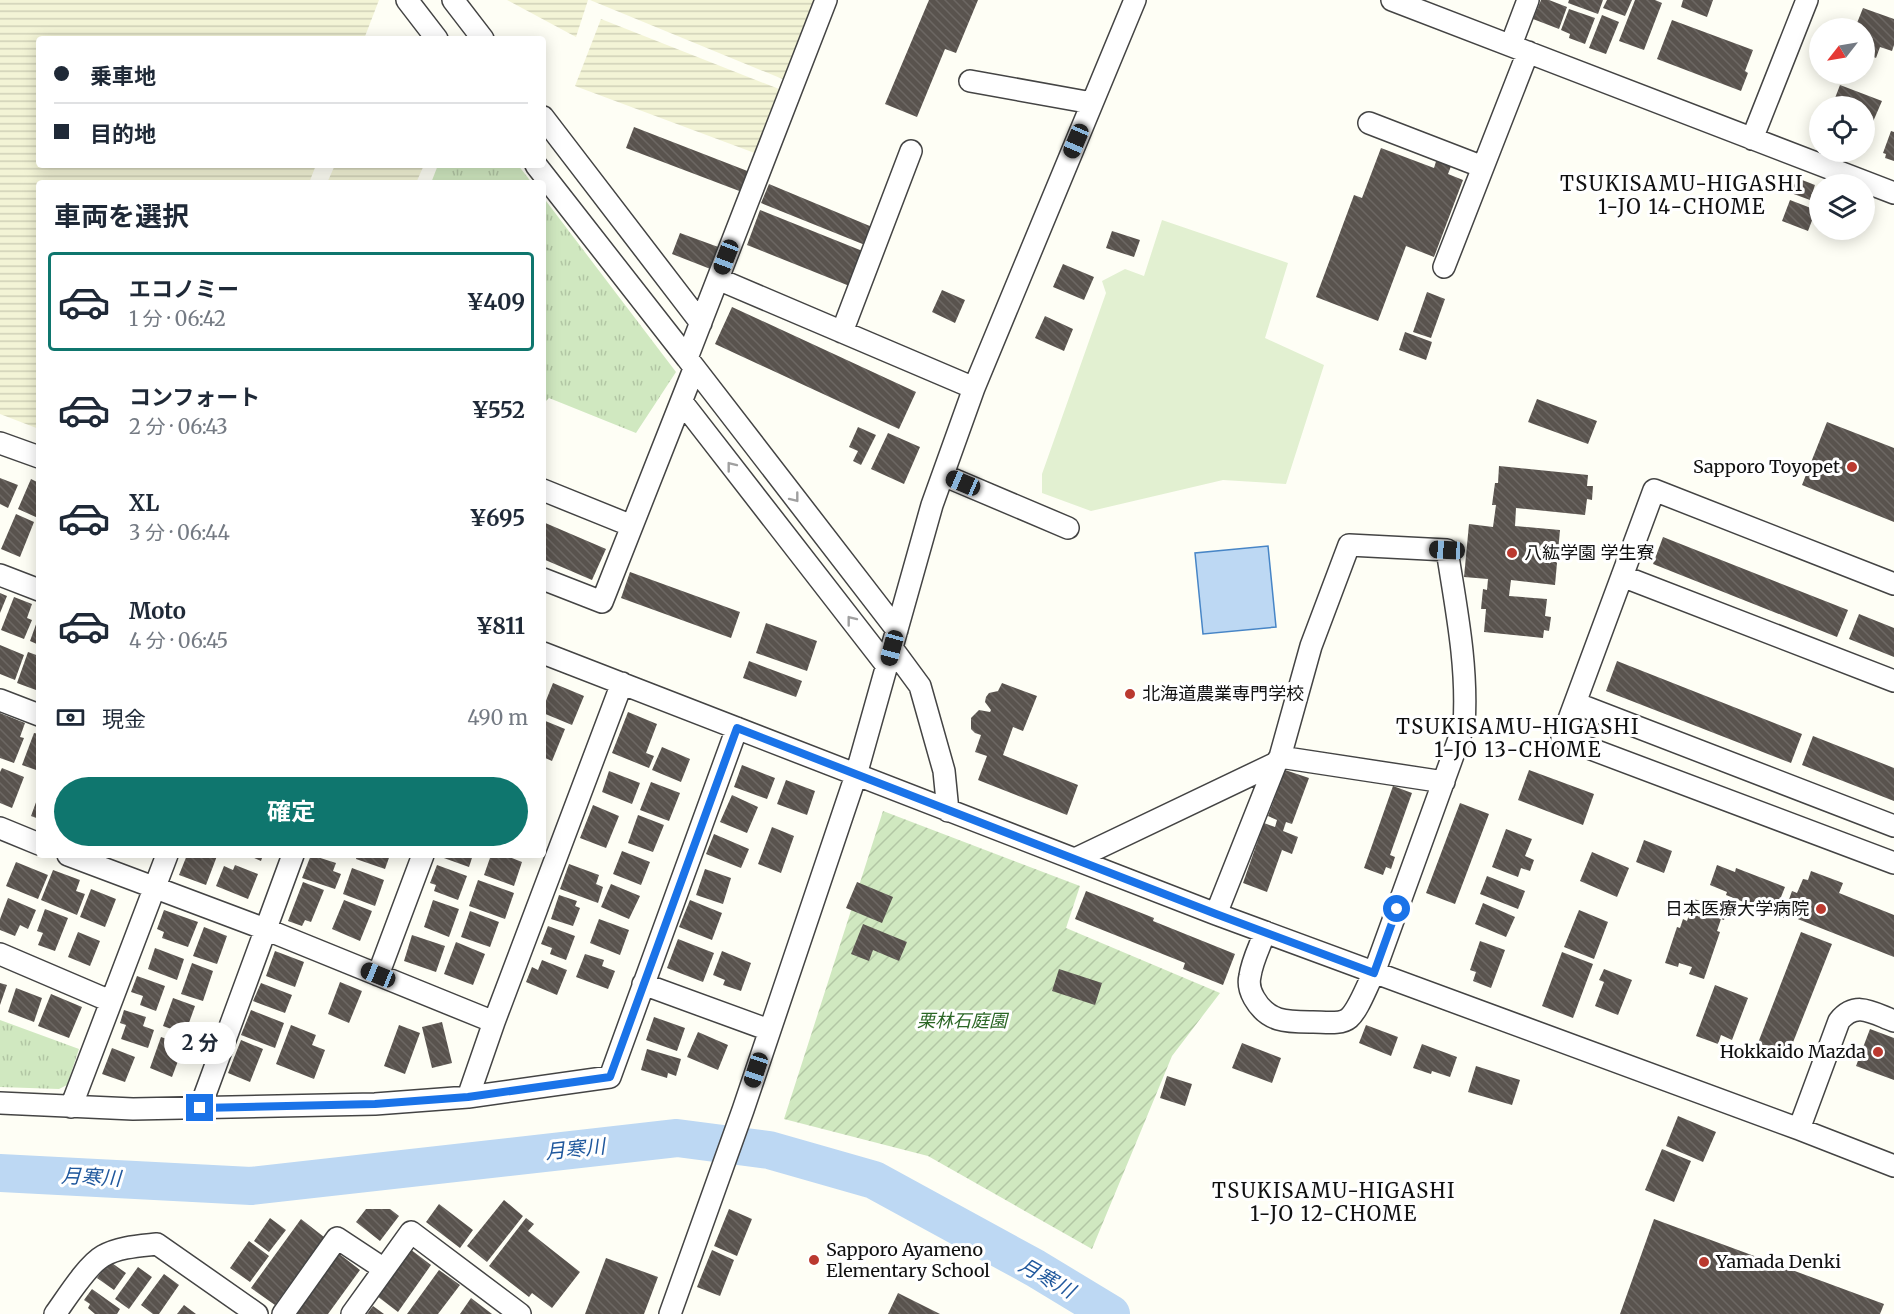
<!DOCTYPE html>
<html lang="ja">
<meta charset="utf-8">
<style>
:root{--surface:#fff;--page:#f6f6f7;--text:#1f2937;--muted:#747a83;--line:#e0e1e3;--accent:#0f766e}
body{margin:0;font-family:Merriweather,"Noto Sans JP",serif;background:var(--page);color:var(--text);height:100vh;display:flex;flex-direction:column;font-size:22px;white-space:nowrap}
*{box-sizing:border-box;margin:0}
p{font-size:20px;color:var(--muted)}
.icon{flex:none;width:33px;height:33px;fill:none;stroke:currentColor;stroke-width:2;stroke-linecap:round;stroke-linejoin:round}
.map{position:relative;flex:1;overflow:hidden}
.drawer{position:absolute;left:36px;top:180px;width:510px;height:678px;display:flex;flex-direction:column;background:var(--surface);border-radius:6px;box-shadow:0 3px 15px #0003}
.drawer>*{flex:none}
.banner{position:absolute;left:36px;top:36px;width:510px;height:132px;border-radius:6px;box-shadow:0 3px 15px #0003;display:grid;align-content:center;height:132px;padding:0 18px;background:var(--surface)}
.needle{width:39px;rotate:239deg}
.buttons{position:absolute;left:1809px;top:18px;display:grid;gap:12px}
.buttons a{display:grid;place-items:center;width:66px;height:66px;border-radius:50%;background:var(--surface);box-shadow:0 3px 15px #0003;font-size:30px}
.end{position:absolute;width:27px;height:27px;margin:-14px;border:8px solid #1a73e8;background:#fff;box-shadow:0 0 0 3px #fff}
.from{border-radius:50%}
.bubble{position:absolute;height:42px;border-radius:21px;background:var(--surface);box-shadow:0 3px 15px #0003;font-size:20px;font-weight:700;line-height:42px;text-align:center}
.car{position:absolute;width:18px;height:36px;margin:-18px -9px;border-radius:8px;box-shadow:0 0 4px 2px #0007;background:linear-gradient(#222 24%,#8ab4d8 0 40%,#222 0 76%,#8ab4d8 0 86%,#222 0)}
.banner b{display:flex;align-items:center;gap:21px;height:57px;font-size:22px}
.banner b+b{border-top:2px solid var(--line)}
.banner i{width:15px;height:15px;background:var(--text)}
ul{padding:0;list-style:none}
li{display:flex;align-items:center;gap:18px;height:99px;margin:0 12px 9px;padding:0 6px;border:3px solid transparent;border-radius:6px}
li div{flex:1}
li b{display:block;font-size:22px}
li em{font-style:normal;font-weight:700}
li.on{border-color:var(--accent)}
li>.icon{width:54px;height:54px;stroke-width:1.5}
h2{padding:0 18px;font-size:27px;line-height:72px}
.pay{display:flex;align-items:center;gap:15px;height:66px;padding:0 18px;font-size:22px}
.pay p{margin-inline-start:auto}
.button{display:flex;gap:12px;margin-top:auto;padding:12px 18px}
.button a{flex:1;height:69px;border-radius:36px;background:var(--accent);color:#fff;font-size:24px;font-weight:700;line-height:69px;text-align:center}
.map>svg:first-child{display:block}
.farmland{fill:url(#farmland-rules)}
.grass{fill:url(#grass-tufts)}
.garden{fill:url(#garden-furrows)}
.pitch{fill:#e2f0d1}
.water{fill:#bdd8f3;stroke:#4785c6;stroke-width:1.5}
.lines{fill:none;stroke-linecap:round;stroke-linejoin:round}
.river{stroke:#bdd8f3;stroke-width:38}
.building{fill:url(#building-back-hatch)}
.minor-casing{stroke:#444;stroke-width:24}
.minor{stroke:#fff;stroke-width:21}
.oneway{stroke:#a0a0a0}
.route{stroke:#1a73e8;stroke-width:8}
.poi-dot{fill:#ba392f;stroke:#fff;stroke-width:2}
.labels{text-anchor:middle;stroke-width:6;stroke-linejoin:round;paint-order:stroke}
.poi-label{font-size:18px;fill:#111;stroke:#fff;text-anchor:start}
.park-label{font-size:18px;font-style:italic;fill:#2a6624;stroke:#fff}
.neighbourhood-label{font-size:20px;letter-spacing:1.5px;fill:#111;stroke:#fff}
.water-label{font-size:20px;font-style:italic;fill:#20589d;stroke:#fff}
</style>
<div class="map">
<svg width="1894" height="1314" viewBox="0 0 1894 1314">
<defs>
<pattern id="farmland-rules" width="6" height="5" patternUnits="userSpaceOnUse" patternTransform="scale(1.5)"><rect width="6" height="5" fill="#f3f4d6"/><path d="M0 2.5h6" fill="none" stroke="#cfd0b7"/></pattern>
<pattern id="grass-tufts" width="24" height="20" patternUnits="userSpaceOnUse" patternTransform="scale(1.5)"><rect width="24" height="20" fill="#d0e8c0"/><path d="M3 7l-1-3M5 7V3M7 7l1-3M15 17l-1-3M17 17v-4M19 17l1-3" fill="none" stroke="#b2c6a4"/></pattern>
<pattern id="garden-furrows" width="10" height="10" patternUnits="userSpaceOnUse" patternTransform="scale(1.5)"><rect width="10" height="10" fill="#d0e8c0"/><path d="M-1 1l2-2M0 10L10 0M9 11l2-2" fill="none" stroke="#b2c6a4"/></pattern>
<pattern id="building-back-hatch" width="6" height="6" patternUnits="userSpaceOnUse" patternTransform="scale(1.5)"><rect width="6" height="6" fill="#59534e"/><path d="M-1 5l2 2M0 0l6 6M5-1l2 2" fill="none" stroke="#6c6763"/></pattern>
</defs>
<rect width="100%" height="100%" fill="#fefef5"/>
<path class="farmland" d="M0,0H379L364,39H39V165H316L309,183H39V429L0,414Z
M507,0H588L576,37Z
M590,0H814L785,80Z
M601,19L784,91L760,155L575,86Z
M335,165H424L416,183H327Z"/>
<path class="grass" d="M438,165H518L532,183H431Z
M543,197L676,372L636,433L549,398L543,404Z
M0,1020L79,1049L67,1085L59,1089L0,1087Z"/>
<path class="garden" d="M883,811L1080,886L1066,928L1220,993L1172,1056L1092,1249L928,1156L784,1119Z"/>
<path class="pitch" d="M1162,220L1288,263L1265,338L1324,365L1286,484L1223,480L1091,511L1042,493V474L1106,293L1102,281L1125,269L1144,276Z"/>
<path class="water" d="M1268,546L1276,627L1203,634L1195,553Z"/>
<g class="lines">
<path class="river" d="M0,1173L251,1186L677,1138L769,1150L874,1180L1035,1268L1111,1314"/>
</g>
<path class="building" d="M929,0H978L956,53L945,49L917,117L885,104Z
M1541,0H1549L1567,7L1559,29L1533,19Z
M1569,0H1603L1598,14L1568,3Z
M1607,0H1632L1625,16L1603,8Z
M1635,0H1655L1662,3L1644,50L1619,41Z
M1683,0H1713L1707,17L1681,7Z
M1863,8L1894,19V45L1892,51L1880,47L1876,58L1871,56L1869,61L1864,59V28H1855Z
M1569,9L1595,18L1585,44L1569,38L1570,34L1561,30Z
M1602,15L1619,22L1606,54L1589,48Z
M1672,20L1753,50L1745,71L1748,73L1741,91L1657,59Z
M1840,85L1882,101L1872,124L1864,121V106H1832Z
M634,127L750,172L742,192L626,148Z
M1891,131L1894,132V161L1885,158L1886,154L1883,153Z
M1381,148L1434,168L1438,155L1453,161L1448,174L1463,180L1434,257L1406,246L1378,321L1316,297L1354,195L1362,198Z
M1797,178L1815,185L1810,200L1791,193Z
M769,184L877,229L870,247L761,203Z
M1790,200L1816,210L1808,231L1782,221Z
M760,210L865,252L852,287L747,245Z
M1112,231L1140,240L1134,257L1106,248Z
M680,233L721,248L713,270L672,254Z
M1063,264L1094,277L1084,300L1053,287Z
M942,290L965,300L955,323L932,312Z
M1427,292L1445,299L1431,338L1413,332Z
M732,307L916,392L899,429L715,344Z
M1045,316L1073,329L1064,351L1035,338Z
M1405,332L1432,342L1426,360L1399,350Z
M1537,399L1597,421L1588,444L1528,422Z
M1827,422L1894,448V522L1802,485Z
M858,427L876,435L861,465L853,461L858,451L849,447Z
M888,433L920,447L904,484L871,469Z
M1499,466L1588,475L1587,486H1593L1592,500L1587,499L1585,515L1516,508L1515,526L1560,530L1555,585L1511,580L1509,596L1547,599L1545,616L1551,617L1549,631L1544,630L1543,638L1484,632L1486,609H1481L1483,589L1487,590L1488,579L1464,577L1469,524L1493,527L1496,505H1492L1495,483H1498Z
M0,478L18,485L8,508L0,504Z
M31,479L39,483L38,518L18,509Z
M16,514L34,522L20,557L1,549Z
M543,522L606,549L592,580L543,559Z
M1663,537L1848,610L1837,637L1653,564Z
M630,572L740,612L731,638L621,598Z
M0,593L7,596L0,613Z
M14,597L32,604L27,618L32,620L24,639L1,630Z
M1859,614L1894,628V657L1849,639Z
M39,616V645L30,641Z
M766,623L817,641L807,671L756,653Z
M0,645L24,655L15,680L0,674Z
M28,652L39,656V682L36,690L17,683Z
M749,661L802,681L796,697L743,678Z
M1617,661L1802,734L1791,763L1606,691Z
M553,683L584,696L572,725L543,713V708Z
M1002,683L1037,696L1023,731L1013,727L1003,755L1078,785L1067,815L978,780L987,756L975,752L981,735L975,733L971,729V718L979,710L990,712L991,710L985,702L986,697L989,693L998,691Z
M628,712L657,724L646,753L654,756L649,768L612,753Z
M0,713L25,723L20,737L24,738L14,763L0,758Z
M543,720L565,729L552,761L543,757Z
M34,733L39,734V771L22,765Z
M1813,736L1894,768V801L1802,765Z
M662,747L690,759L681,782L652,770Z
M742,765L775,778L767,799L734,787Z
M2,768L24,777L12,808L0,803V772Z
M1285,770L1309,778L1292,824L1286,822L1283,831L1298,837L1292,854L1282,850L1267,892L1243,883L1264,823L1275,827L1277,820L1268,816Z
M1529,770L1594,794L1583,825L1518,800Z
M609,771L640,783L632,804L602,792Z
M786,780L815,791L807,815L777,804Z
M651,782L680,793L669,821L640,810Z
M1393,786L1412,793L1390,855L1395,857L1391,869L1386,867L1383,875L1364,868Z
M39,794V819L31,816Z
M732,795L758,807L747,833L720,822Z
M1460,803L1489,814L1455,904L1426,893Z
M593,805L619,816L606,848L580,838Z
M638,815L664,825L653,852L628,843Z
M772,827L794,836L781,873L758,864Z
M1506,829L1532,839L1525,856L1534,860L1530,871L1521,868L1518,877L1492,867Z
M714,834L749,849L741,868L706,854Z
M1644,840L1672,851L1664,873L1636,862Z
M622,851L650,862L641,885L613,874Z
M1592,852L1629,868L1617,897L1580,881Z
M187,855L217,856L206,885L179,875Z
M247,855H263L261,861Z
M311,855L336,863L333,871L341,874L335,889L302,878Z
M357,855H390L385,869L356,859Z
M442,855H473L469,867L441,857Z
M491,855H504L522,862L514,886L484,875Z
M16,862L48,875L38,899L6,886Z
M569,864L599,875L596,884L603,887L598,903L560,889Z
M235,865L258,874L248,899L216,886L224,866L233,870Z
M437,865L467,876L458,900L434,891L436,885L430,883Z
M1717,865L1735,872L1736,868L1785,887L1779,902L1787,905L1792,891L1797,893L1803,879L1808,880L1811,871L1843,883L1839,893L1894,915V957L1785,914L1784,918L1726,895L1727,892L1710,885Z
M352,868L384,880L375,906L343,894Z
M705,869L731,878L723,904L696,895Z
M53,870L80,880L76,891L85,894L77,915L41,900Z
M1487,876L1525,891L1518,909L1480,894Z
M478,880L514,893L505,919L469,906Z
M303,882L324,890L311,922L305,920L302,926L288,921Z
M857,882L893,897L882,923L846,908Z
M611,884L640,896L629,919L601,907Z
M91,889L116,899L105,927L80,917Z
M1086,891L1154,918L1153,921L1235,954L1223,985L1183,969L1185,963L1075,919Z
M559,895L577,901L575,906L580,908L573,926L551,919Z
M8,898L36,910L28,929L20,925L15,936L0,930V919Z
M1691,898L1727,910L1724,920L1721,919L1717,931L1720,932L1704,979L1689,974L1692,967L1679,963L1678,967L1665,963L1677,927L1680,928L1683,919L1687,921L1691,909L1688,908Z
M344,900L372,911L360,941L332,929Z
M433,900L459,909L449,937L424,927Z
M690,900L722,913L712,940L679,927Z
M1483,903L1515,917L1506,937L1475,924Z
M45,909L68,918L55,951L38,945L43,933L37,931Z
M164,910L198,922L188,947L162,938L164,932L157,929Z
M1579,910L1608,922L1594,959L1564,947Z
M470,911L499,922L490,947L461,937Z
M599,919L629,930L620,955L590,943Z
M863,924L907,942L899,961L873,950L869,961L851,954Z
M548,926L575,936L566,960L550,954L552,948L541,944Z
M204,927L227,936L217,964L193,956Z
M78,932L100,941L90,966L68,957Z
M1801,932L1832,944L1788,1055L1758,1043Z
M412,935L445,946L436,972L404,961Z
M678,939L714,953L703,982L667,968Z
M1480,941L1505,950L1491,988L1473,981L1476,972L1470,970Z
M456,942L485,954L473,985L444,974Z
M155,948L184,959L177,980L148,969Z
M275,951L304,962L295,987L266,976Z
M722,951L751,963L741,991L723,985L725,980L713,975Z
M1562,952L1593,964L1573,1018L1542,1006Z
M585,954L604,960L602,966L615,971L608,989L576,977Z
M542,960L567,970L557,995L526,982L532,967L538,970Z
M192,963L213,971L203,1001L181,994Z
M1059,969L1102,983L1095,1005L1052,991Z
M1604,969L1632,980L1618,1015L1595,1006L1604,982L1599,980Z
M137,976L165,986L156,1011L140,1005L143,996L131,992Z
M340,982L362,991L349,1023L328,1014Z
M0,983L7,985L0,1005Z
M261,983L292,995L285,1013L253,1001Z
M1715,985L1748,998L1732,1040L1721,1035L1718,1044L1696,1036Z
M16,988L42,998L34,1022L8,1012Z
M51,994L82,1007L69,1038L38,1026Z
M173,998L195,1006L185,1034L163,1026Z
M124,1010L146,1017L143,1026L154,1030L148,1048L121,1039L126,1025L120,1023Z
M251,1010L284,1023L275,1048L241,1035Z
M654,1017L685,1028L677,1051L646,1040Z
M442,1022L452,1063L432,1068L422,1027Z
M291,1025L316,1035L312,1045L325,1050L314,1079L276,1064Z
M399,1025L420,1033L405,1074L384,1066Z
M1366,1025L1398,1037L1391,1056L1359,1043Z
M1870,1029L1894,1038V1080L1856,1066Z
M698,1032L728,1045L718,1070L687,1057Z
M161,1037L184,1045L172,1077L150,1068Z
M241,1040L263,1049L250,1082L228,1073Z
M1242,1043L1281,1058L1272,1083L1232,1068Z
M1422,1044L1457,1057L1450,1077L1432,1071L1431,1074L1413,1068Z
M112,1048L135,1057L125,1082L102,1074Z
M647,1049L681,1059L676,1076L668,1073L667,1078L641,1070Z
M1476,1066L1520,1080L1512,1105L1468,1092Z
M1167,1076L1192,1084L1185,1106L1160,1098Z
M1678,1116L1716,1132L1703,1162L1666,1146Z
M1662,1149L1691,1161L1674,1202L1645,1190Z
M504,1200L523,1216L487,1262L467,1246Z
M439,1204L473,1230L460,1248L426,1222Z
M366,1209H390L399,1216L380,1241L356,1222Z
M729,1209L752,1219L737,1256L714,1246Z
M270,1218L286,1230L269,1252L254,1241Z
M526,1218L534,1224L528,1231L580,1272L552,1308L532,1293L529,1297L489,1266Z
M301,1219L324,1237L275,1305L251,1288Z
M1654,1219L1884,1304L1880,1314H1620Z
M249,1241L269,1256L250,1282L230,1268Z
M410,1249L431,1265L398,1312L377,1296Z
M712,1250L734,1260L720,1296L697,1287Z
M338,1253L360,1270L328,1314H295Z
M606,1258L658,1277L644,1314H585Z
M109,1261L126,1273L114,1290L97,1278Z
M138,1267L152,1277L129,1309L115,1299Z
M439,1270L460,1285L438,1314H407Z
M164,1274L179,1285L159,1314H153L141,1305Z
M92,1289L120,1309L117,1314H95L88,1308L90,1304L84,1300Z
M898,1293L940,1314H888Z
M471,1298L492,1314H460Z
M184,1305L196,1314H177Z
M373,1306L384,1314H367Z"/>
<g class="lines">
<g class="minor-casing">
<path id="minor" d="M407,0L437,39
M453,0L483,39
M826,0L687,358L897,630
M1392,0L1894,193
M1511,45L1528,0
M970,81L1092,103
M543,117L701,323
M1369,123L1483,167
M1752,139L1807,0
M536,165L687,358
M1444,267L1528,52
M718,279L974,388
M842,332L911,151
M682,402L887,666
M0,443L39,457
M943,475L1068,528
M543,490L632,526
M0,575L39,590
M1622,576L1894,681
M543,579L602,602L694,369
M1894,584L1654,490L1562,738L1894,863
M892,648L920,686L944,771L948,811
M543,653L1216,914L1799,1129L1894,1166
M0,700L39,715
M1575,703L1894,826
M1280,757L1444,782
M0,828L39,844
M68,855L265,929L494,1022
M1075,859L1276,763
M1216,914L1276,763L1280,757L1311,646L1349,545L1447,550C1456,608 1468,666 1464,725L1374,973C1367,985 1359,1009 1349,1018C1341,1025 1324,1022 1313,1022C1288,1022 1268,1023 1254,998C1250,991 1248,984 1250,976C1252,961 1260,946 1265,932
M0,954L110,1001
M378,975L423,855
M643,984L769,1030
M468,1097L494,1022L622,683
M0,1103L133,1109L375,1104L468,1097L610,1077L737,728
M71,1107L167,855
M200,1108L293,855
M1799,1129L1839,1021C1856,1000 1873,1013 1894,1021
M55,1314C66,1299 87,1265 103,1256C119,1247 139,1246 157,1244L257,1314
M283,1314L337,1238L384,1269
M352,1314L411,1232L520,1314
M670,1314L743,1110L856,775L932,505L974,388L1135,0"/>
</g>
<use href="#minor" class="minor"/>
</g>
<defs><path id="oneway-chevron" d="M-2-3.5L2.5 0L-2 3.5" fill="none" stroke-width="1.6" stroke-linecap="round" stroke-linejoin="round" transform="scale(1.5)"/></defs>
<g class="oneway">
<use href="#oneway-chevron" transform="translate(731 466) rotate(-128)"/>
<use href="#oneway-chevron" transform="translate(795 498) rotate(52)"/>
<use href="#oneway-chevron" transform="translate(851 620) rotate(-128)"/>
</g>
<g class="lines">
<path class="route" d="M200,1108L375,1104L468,1097L610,1077L737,728L1216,914L1374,973L1397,909"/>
</g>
<g class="poi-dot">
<circle cx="1852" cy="467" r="6"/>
<circle cx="1512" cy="553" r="6"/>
<circle cx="1130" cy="694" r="6"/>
<circle cx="1821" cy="909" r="6"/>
<circle cx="1878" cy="1052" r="6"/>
<circle cx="814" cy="1260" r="6"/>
<circle cx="1704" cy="1262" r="6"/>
</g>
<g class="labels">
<g class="poi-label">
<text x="1840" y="473" text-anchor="end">Sapporo Toyopet</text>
<text x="1524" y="559">八紘学園 学生寮</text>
<text x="1142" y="700">北海道農業専門学校</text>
<text x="1809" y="915" text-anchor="end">日本医療大学病院</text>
<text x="1866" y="1058" text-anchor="end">Hokkaido Mazda</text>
<text x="826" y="1256">Sapporo Ayameno<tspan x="826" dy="21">Elementary School</tspan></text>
<text x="1716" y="1268">Yamada Denki</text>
</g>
<g class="park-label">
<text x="962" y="1027">栗林石庭園</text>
</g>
<g class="neighbourhood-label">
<text x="1682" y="191">TSUKISAMU-HIGASHI<tspan x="1682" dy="23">1-JO 14-CHOME</tspan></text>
<text x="1518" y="734">TSUKISAMU-HIGASHI<tspan x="1518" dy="23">1-JO 13-CHOME</tspan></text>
<text x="1334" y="1198">TSUKISAMU-HIGASHI<tspan x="1334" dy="23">1-JO 12-CHOME</tspan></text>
</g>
<g class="water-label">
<text transform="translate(575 1149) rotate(-6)" y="7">月寒川</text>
<text transform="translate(91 1177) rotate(3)" y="7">月寒川</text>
<text transform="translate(1047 1278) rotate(29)" y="7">月寒川</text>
</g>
</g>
</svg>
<div class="buttons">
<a><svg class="needle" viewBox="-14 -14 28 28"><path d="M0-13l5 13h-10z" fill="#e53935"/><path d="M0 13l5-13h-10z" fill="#747a83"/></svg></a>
<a><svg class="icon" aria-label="locate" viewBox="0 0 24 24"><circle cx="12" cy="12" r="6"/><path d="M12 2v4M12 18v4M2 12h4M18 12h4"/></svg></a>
<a><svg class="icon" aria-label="layers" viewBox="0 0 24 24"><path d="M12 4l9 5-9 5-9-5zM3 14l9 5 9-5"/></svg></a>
</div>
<i class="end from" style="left:1397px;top:909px"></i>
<i class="end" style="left:200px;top:1108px"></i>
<div class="bubble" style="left:164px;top:1022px;width:72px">2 分</div>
<i class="car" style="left:1076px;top:141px;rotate:203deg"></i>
<i class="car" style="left:726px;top:257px;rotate:201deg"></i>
<i class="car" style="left:963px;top:483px;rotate:293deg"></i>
<i class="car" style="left:1447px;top:550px;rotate:273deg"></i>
<i class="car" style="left:892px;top:648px;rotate:195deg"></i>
<i class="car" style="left:378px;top:975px;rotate:292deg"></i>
<i class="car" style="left:756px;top:1070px;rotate:198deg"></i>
<div class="banner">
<b><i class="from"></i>乗車地</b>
<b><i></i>目的地</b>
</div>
<section class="drawer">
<h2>車両を選択</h2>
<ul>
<li class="on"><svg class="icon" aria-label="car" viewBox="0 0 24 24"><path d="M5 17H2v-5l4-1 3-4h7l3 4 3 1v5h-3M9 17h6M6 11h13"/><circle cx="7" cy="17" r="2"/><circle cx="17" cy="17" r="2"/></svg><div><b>エコノミー</b><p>1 分 · 06:42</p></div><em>¥409</em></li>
<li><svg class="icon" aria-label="car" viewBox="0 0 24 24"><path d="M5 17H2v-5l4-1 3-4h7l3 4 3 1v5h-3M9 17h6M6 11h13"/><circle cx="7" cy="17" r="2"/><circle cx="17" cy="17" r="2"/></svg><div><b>コンフォート</b><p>2 分 · 06:43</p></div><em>¥552</em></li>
<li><svg class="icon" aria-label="car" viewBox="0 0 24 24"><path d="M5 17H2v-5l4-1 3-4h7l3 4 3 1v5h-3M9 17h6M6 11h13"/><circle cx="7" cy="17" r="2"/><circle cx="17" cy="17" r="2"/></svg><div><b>XL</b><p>3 分 · 06:44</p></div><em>¥695</em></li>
<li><svg class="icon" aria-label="car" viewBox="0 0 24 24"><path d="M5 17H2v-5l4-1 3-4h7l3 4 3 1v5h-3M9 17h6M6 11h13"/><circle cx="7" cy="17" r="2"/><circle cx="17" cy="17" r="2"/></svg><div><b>Moto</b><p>4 分 · 06:45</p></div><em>¥811</em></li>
</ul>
<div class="pay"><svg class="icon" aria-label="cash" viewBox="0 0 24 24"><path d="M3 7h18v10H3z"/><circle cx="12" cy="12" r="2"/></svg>現金<p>490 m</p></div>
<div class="button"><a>確定</a></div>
</section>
</div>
